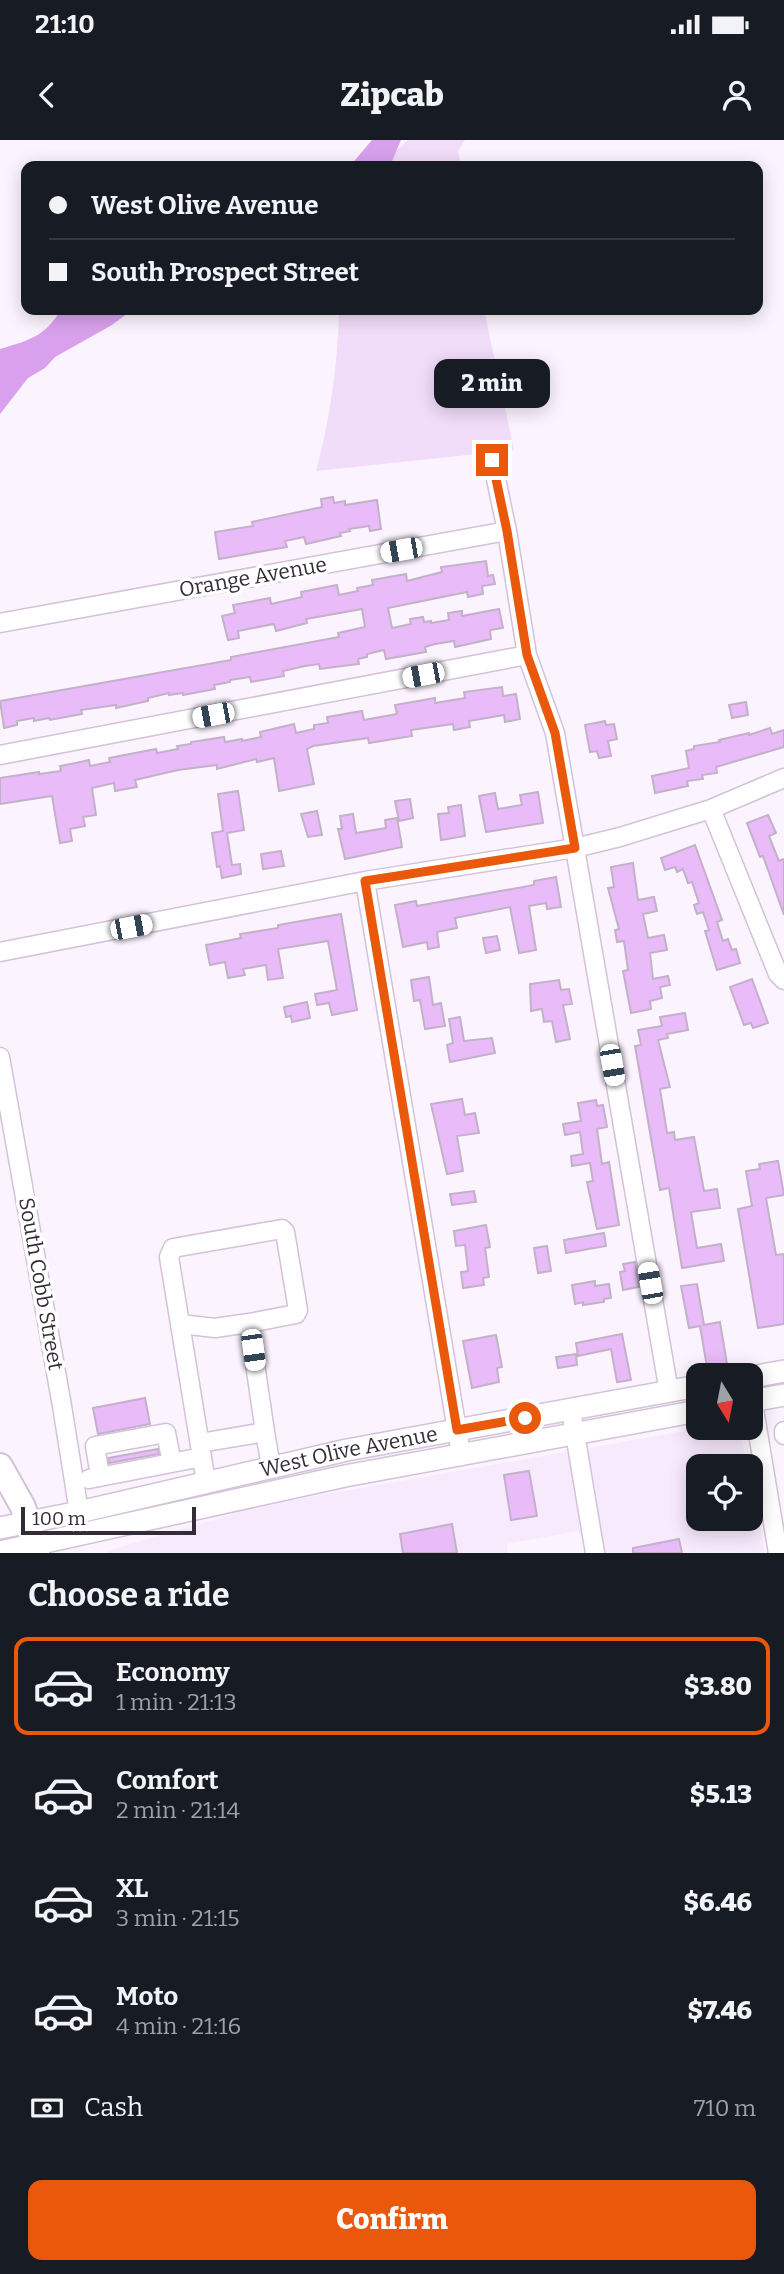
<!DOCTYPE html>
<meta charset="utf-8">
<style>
:root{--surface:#171b24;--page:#242831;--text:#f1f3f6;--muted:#9ea1a6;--line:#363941;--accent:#ea580c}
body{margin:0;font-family:Bitter,serif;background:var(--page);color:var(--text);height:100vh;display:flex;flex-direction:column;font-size:26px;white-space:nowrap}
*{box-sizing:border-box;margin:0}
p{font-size:23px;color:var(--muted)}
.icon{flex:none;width:38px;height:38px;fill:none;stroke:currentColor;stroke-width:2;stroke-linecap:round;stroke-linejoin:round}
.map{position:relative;height:1413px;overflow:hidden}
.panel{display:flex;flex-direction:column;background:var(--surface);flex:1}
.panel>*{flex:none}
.banner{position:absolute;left:21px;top:21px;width:742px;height:154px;border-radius:14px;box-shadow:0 4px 18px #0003;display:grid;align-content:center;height:154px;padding:0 28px;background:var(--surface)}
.needle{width:46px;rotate:170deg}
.controls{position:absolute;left:686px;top:1223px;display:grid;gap:14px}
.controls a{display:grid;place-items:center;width:77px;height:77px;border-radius:14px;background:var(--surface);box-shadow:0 4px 18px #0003;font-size:35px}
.scale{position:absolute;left:21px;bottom:18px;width:175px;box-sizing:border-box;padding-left:7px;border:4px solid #342d37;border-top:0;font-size:19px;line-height:24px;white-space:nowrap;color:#342d37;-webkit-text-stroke:5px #fff;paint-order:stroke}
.end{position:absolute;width:32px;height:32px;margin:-16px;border:9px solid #ea580c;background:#fff;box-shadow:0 0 0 4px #fff}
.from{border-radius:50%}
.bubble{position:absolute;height:49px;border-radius:14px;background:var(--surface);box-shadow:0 4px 18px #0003;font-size:23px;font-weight:800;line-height:49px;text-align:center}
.car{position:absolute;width:21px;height:42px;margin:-21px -10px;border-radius:9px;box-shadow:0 0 5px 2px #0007;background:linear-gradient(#fff 24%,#345 0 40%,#fff 0 76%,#345 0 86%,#fff 0)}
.banner b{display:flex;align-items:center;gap:24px;height:66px;font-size:26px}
.banner b+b{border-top:2px solid var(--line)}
.banner i{width:18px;height:18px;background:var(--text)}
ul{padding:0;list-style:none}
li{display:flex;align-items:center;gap:21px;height:98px;margin:0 14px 10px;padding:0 14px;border:4px solid transparent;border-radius:14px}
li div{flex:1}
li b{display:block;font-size:26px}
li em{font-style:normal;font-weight:800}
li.active{border-color:var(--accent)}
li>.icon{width:63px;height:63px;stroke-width:1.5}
h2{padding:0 28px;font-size:32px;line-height:84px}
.pay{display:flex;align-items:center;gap:18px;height:77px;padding:0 28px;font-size:26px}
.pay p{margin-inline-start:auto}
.primary-button{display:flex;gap:14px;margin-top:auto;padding:14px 28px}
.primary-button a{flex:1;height:80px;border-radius:14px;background:var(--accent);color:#fff;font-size:28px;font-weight:800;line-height:80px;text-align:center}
.status{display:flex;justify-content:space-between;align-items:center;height:49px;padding:0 35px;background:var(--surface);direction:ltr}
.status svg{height:19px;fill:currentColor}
header{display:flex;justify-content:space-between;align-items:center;height:91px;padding:0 28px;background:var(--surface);font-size:32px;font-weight:800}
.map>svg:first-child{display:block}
.built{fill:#f8eafd}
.green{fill:#f1dcf9}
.water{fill:#d9a1ed}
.building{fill:#e9bbf9;stroke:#c3b1c9;stroke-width:2}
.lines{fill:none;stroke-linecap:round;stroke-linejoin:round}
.minor-casing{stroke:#d3c2d9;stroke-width:21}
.major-casing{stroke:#d3c2d9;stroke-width:24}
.highway-casing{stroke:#d3c2d9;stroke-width:28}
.minor{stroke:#fff;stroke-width:18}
.major{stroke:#fff;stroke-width:21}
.highway{stroke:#fff;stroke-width:24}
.route{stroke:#ea580c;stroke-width:9}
.labels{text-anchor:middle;stroke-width:7;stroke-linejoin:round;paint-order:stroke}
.street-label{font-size:21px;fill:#342d37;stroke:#fff}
</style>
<div class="status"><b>21:10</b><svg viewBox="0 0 49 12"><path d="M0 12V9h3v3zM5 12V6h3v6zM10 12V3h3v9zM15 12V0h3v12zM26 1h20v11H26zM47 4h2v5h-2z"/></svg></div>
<header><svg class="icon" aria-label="back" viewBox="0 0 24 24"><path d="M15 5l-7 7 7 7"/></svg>Zipcab<svg class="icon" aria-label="person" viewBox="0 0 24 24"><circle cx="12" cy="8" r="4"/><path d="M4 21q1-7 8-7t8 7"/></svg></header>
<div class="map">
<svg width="784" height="1413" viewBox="0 0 784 1413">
<rect width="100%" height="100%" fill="#fbf4fe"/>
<path class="built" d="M702,1288H739L747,1326H698V1379H751V1345L765,1413H592L578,1391L507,1404V1413H107V1411L265,1365Z"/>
<path class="green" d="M408,0H465L458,11L461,26H380Z
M339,170H484L514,310L316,331C330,281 338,222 339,170Z"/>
<path class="water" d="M372,0H401L390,26H350Z
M61,170H132L112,185L55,217L45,228L28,238L0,274V209C30,200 44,197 61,170Z"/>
<path class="building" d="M333,357L334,363L345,361V365L377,360L381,389L370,391L369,386L349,389L350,391L340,393L341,396L306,404L304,397L285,401L287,407L219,419L215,392L253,386L252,382L322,367L321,359Z
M486,421L488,436L493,435L495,444L482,446L483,454L468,457L467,452L388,468L392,488L411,484L410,479L423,477L424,482L431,481V483L449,480L448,473L462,471V476L499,469L503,488L490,490L491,499L455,507L454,501L435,504L425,507L426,512L386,519L384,510L367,514V517L358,519L359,524L320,529L319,524L305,526L283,531L284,536L251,542L250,537L230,540V542L214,545L215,549L183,555V553L169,555V553L148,558V561L116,568V565L81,570L82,574L50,580L49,578L34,581V578L17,581V585L4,588L0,561L231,520V517L339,497L338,493L365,487L362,469L306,479L307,483L276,491L274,484L238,491L239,498L228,500L222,476L235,473L233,465L270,458L271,464L302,457L301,452L337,445L339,455L358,451L357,448L373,445L372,440L406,434L407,441L442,432L441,427Z
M502,547L503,556L516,554L520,579L505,582L504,575L469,581L470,587L454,590L453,584L411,590L412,596L369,603L368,598L313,606L307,609L314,644L279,651L274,618L257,622L256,619L217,629V625L178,630L135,640L137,647L115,651L114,643L92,648L96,675L83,677L85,686L70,689L72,701L60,703L52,656L0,664V638L39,632V634L61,631L60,626L76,623L89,620L90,626L110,622L109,618L156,609L157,613L178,609L177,606L191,604V602L224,597L225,602L242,599V601L261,597L260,592L294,584L296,593L314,589V585L328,583L327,577L362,571L364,580L397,574L395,565L435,558V563L465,558L464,552Z
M746,562L748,575L732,578L729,565Z
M605,581L606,585L614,584L617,599L608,601L611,616L599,618L597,611L590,612L585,585Z
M770,588L772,594L784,590V607L716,627L717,633L702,635L703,639L687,641L688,646L655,653L652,636L689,628L686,611L694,609V606L720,602L719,600L749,593V595Z
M238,651L244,690L227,693L232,725L240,724L241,734L222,738L220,726L217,727L212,693L223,691L218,654Z
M538,652L543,683L486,692L479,656L495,653L498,669L522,665L520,655Z
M410,659L413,678L399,681L395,661Z
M461,665L465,696L441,700L438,674L449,673L448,667Z
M317,671L322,695L308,697L301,674Z
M353,674L356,693L386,688L385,680L397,678L402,707L345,719L338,689H342L340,676Z
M768,675L776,693L769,696L779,721L784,719V775L763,716L760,717L747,683Z
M695,705L722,780L717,782L723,801L728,799L732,810L736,809L740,823L717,830L705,791L709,790L703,772L697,774L694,765L699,763L692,742L688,743L683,729L677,732L675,727L665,730L661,718Z
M281,711L284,726L263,729L261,714Z
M633,723L638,760L654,757L657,771L643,774L648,798L664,795L667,810L650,813L653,839L668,836L670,845L660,847L662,858L650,861L651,869L631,873L623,831L628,830L624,801L617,802L615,790L619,789L608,748L614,747L611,727Z
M556,737L561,767L547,769L546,763L529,766L536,810L519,813L510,767L455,778L457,788L437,792L439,807L428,809L427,802L403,807L395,765L416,761L417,766L534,745V741Z
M341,774L357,870L332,875L329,863L317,865L315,854L337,850L328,801L278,809L283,838L268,840L266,825L243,829L245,835L228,838L225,822L210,825L206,805L241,798L240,794L278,788V785Z
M497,796L500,810L486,813L483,798Z
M429,837L433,865L441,863L445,886L425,889L420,860L414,861L411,840Z
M752,839L768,883L753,888L751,883L744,885L730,847Z
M559,840L561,850L569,849L572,864L563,865L570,899L556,902L552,881L544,882L542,869L531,871L530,844Z
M307,862L310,878L292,882L291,876L286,877L284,867Z
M685,873L688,890L667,894L668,898L658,900L670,947L660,949L667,993L674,992L675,1000L694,997L704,1051L717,1049L720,1068L691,1072L697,1108L721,1104L724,1121L682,1128L669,1048L660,1050L635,906L641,905L638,890L662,886L660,877Z
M460,877L464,901L492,898L495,913L450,922L447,905L453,903L449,879Z
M462,959L465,975L475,973L479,993L457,996L463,1031L447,1034L431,964Z
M596,960L597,966L603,965L607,987L597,989L602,1024L609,1022L619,1085L597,1089L587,1042L593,1041L590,1023L572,1026L571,1016L583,1014L580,992L565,995L563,984L581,981L578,963Z
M778,1021L784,1055L766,1058L776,1115L784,1114V1184L758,1188L738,1069L752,1066L746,1031L760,1029L759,1024Z
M474,1051L476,1062L452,1065L450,1054Z
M486,1085L490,1107L485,1108L489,1137L483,1138L484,1145L463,1148L461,1132L468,1131L465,1105L456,1106L454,1091Z
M604,1093L606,1106L566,1113L564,1100Z
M547,1106L551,1131L538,1133L534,1108Z
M635,1122L639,1147L623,1150L620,1132L625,1131L623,1124Z
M595,1141V1146L609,1144L611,1158L604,1159V1162L583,1165V1162L575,1164L572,1145Z
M697,1144L704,1185L720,1182L727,1224L707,1227L700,1186L689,1188L681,1146Z
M622,1194L631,1240L617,1242L611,1209L578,1216L576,1203Z
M496,1195L502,1227L497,1228L499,1242L472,1248L463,1201Z
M576,1214L577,1225L558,1228L556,1217Z
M145,1258L150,1284L98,1294L93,1268Z
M158,1309L159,1314L109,1323L108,1318Z
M529,1331L537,1376L511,1380L504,1335Z
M452,1384L457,1413H403L400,1394Z
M679,1399L682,1413H633V1408Z"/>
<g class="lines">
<g class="minor-casing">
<path id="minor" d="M492,320L507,391L527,515L555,593L669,1252
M0,483L507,391
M0,615L527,515
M711,669L778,834L784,840
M365,741L461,1314
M0,812L365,741L575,708L620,697L711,669L784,638
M0,917L62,1266L79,1372
M181,1184L215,1188L249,1183L265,1292L200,1303
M751,1251L778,1413
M571,1270L595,1413
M784,1291V1295
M265,1292L271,1327
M100,1336L95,1306L166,1293L172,1323
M89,1339L202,1317
M206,1342L169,1117L173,1108L282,1089L285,1092L298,1170L296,1174L249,1183"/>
</g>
<g class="major-casing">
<g id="major">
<path d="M751,1237L784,1231"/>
<path d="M751,1261L784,1255"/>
<path id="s1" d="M0,1388L79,1372L347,1310L698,1246"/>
<path d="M0,1412L345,1336L698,1271"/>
</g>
</g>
<g class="highway-casing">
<path id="highway" d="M0,1326L23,1367L37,1413"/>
</g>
<use href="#minor" class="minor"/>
<use href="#major" class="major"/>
<use href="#highway" class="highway"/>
</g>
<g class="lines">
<path class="route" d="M492,320L507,391L527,515L555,593L575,708L365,741L457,1290L525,1278"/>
</g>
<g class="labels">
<g class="street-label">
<text transform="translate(253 437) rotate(-10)" y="7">Orange Avenue</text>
<text transform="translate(41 1144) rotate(80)" y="7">South Cobb Street</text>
<text dy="7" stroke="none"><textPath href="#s1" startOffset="357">West Olive Avenue</textPath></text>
</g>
</g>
</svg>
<div class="controls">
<a><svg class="needle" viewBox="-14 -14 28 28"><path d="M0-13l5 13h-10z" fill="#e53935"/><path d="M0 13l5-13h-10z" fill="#9ea1a6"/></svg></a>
<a><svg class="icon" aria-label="locate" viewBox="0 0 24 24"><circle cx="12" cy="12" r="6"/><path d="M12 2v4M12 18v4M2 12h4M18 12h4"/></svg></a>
</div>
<div class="scale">100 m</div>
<i class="end from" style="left:525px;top:1278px"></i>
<i class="end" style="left:492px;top:320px"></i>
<div class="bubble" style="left:434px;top:219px;width:116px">2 min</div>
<i class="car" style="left:401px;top:410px;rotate:260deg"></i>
<i class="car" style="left:423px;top:535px;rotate:259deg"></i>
<i class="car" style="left:213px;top:575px;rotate:259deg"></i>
<i class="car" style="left:131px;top:787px;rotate:79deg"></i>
<i class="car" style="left:612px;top:925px;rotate:170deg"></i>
<i class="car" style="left:650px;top:1143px;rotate:350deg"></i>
<i class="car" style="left:253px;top:1210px;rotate:172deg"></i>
<div class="banner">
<b><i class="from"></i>West Olive Avenue</b>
<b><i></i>South Prospect Street</b>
</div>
</div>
<section class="panel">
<h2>Choose a ride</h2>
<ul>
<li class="active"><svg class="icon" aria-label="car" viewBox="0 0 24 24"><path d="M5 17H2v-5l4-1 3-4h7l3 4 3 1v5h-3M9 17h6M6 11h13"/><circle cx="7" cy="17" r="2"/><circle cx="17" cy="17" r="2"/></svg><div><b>Economy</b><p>1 min · 21:13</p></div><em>$3.80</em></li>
<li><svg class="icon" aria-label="car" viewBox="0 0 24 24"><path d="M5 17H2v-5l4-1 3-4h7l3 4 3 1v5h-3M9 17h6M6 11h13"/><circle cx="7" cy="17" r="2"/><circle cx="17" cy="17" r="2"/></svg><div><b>Comfort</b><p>2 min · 21:14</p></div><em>$5.13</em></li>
<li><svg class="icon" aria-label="car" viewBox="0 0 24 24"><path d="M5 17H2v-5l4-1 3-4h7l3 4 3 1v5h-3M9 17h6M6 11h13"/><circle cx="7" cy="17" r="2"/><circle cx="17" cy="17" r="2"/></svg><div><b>XL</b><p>3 min · 21:15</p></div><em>$6.46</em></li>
<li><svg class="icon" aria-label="car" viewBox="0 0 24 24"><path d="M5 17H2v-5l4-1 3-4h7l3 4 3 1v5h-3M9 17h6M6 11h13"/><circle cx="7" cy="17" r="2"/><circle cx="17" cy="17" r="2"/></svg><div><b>Moto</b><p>4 min · 21:16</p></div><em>$7.46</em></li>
</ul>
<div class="pay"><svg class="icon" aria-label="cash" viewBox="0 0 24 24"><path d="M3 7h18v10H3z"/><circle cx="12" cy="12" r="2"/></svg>Cash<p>710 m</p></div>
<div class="primary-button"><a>Confirm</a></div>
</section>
